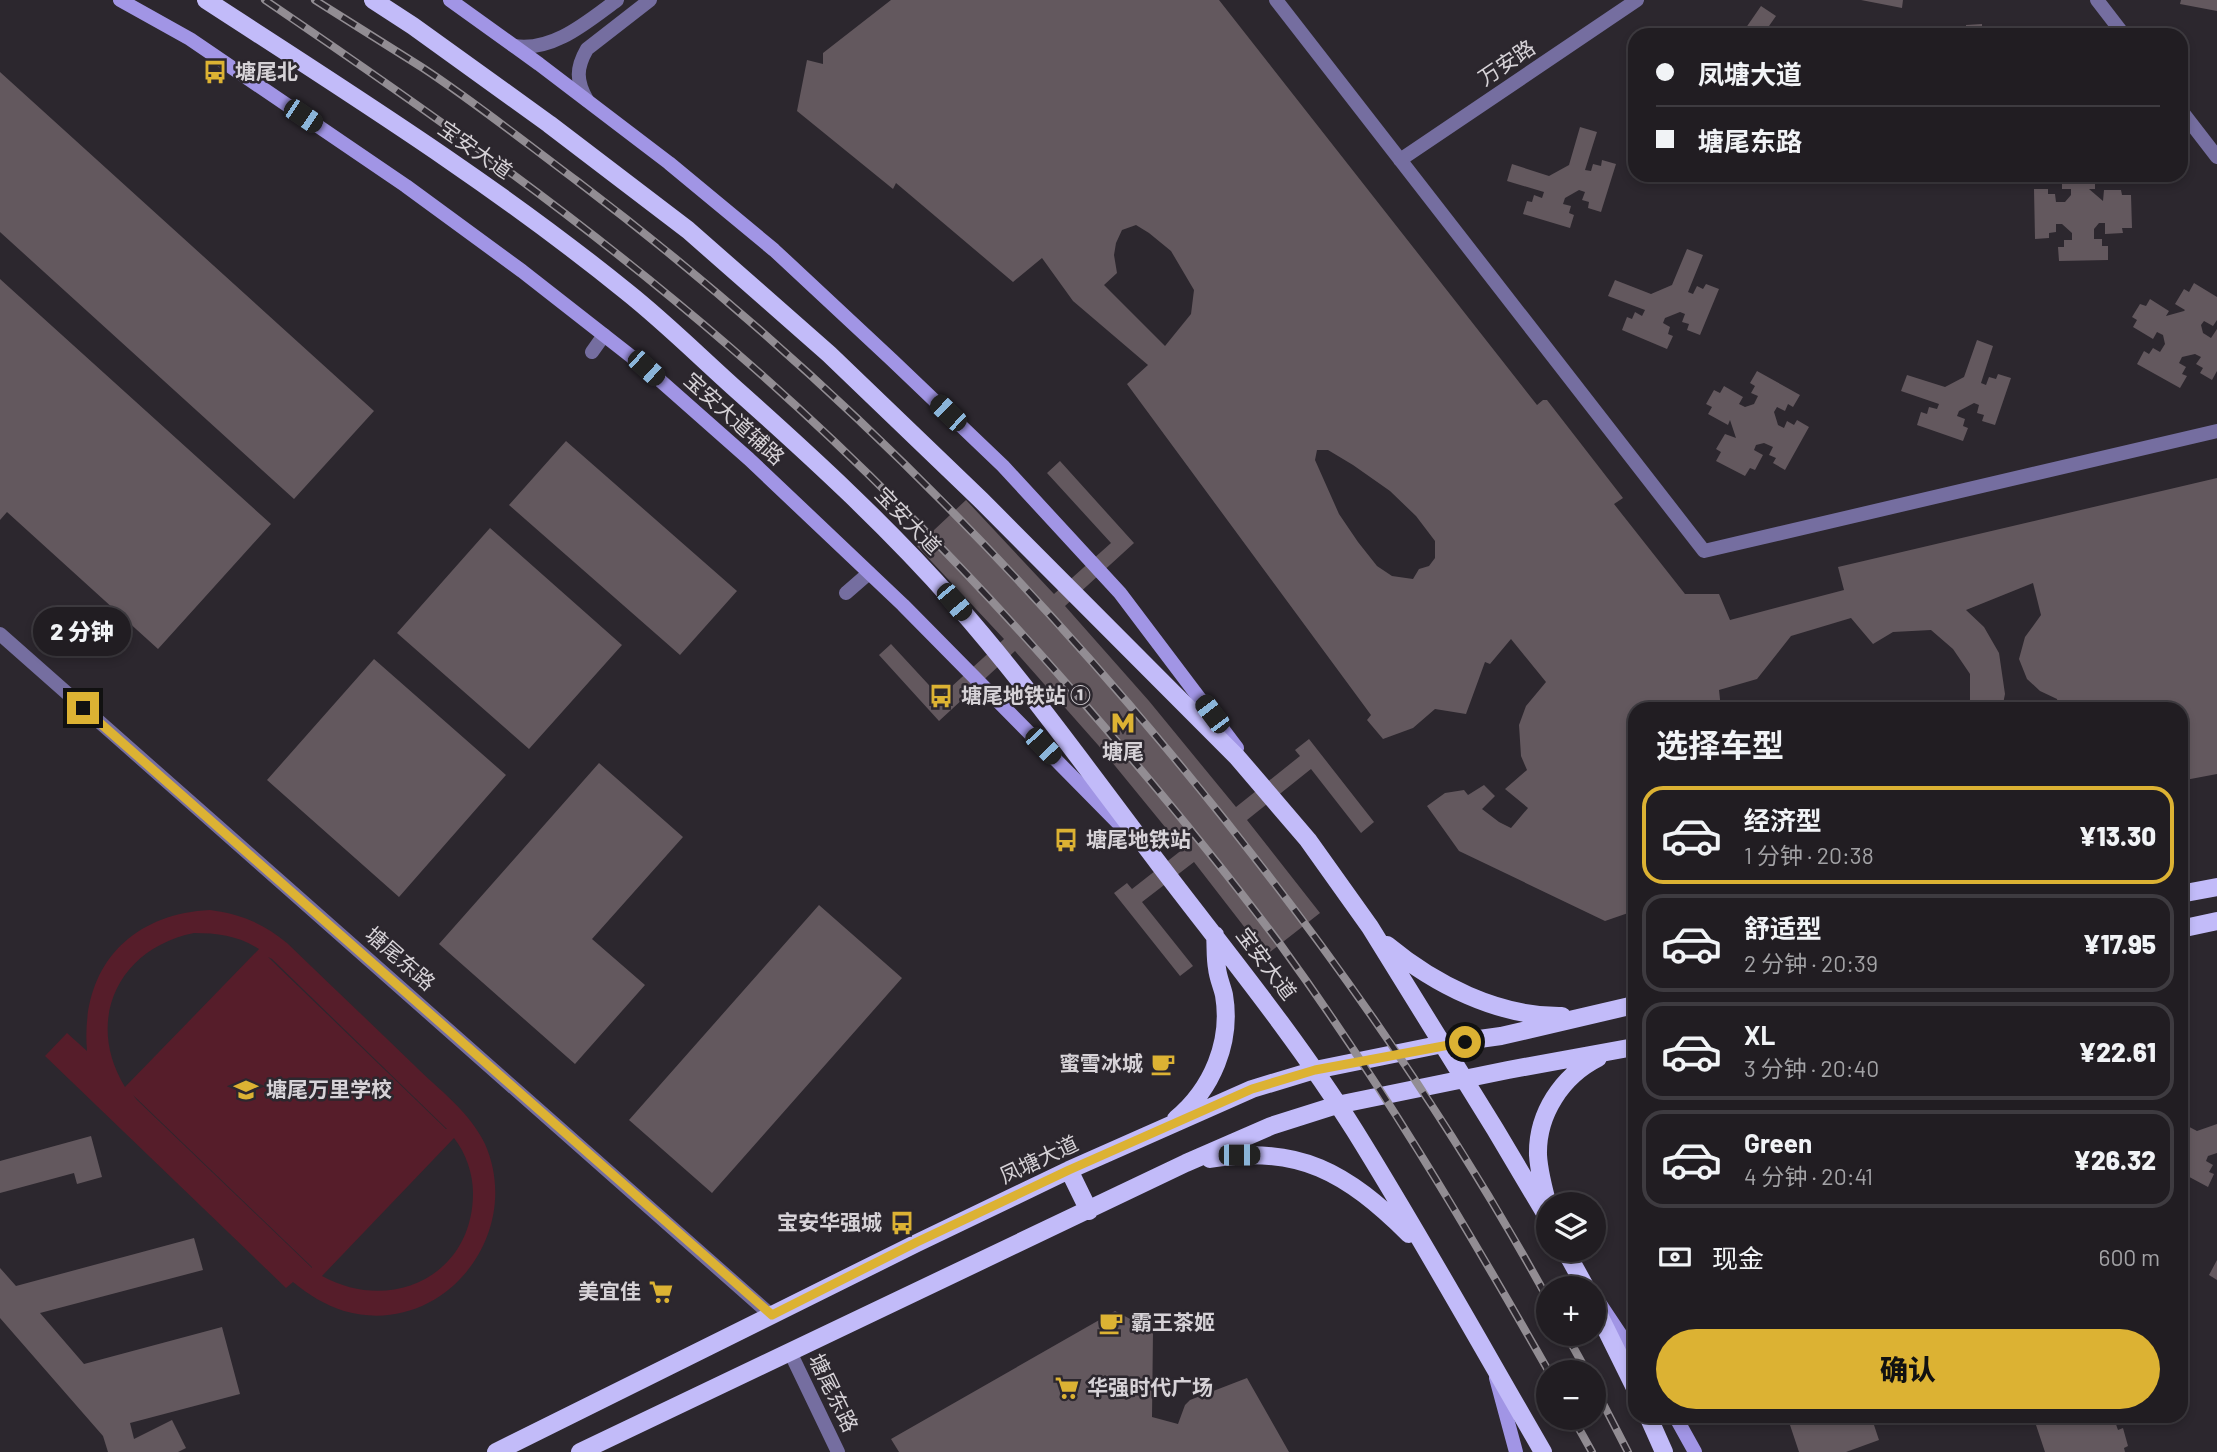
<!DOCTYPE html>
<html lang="zh">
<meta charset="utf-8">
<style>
:root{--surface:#211d22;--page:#29262a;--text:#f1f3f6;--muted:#a2a2a5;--line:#3e3b40;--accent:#dcb233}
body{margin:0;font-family:Barlow,"Noto Sans SC",sans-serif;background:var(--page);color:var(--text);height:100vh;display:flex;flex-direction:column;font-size:26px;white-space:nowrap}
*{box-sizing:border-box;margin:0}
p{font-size:23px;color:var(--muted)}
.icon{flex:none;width:38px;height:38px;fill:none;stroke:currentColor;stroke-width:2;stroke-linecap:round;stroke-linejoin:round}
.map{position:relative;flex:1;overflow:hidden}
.details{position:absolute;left:1628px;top:702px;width:560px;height:721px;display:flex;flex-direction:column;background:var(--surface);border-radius:21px;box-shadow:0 4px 10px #0003,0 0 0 2px var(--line)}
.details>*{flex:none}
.guide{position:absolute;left:1628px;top:28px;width:560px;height:154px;border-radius:21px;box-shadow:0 4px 10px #0003,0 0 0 2px var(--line);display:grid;align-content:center;height:154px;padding:0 28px;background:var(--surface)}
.controls{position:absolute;left:1536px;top:1192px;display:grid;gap:14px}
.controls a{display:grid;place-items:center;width:70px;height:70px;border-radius:50%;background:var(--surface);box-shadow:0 4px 10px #0003,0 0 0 2px var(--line);font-size:35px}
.end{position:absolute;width:32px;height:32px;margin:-16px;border:9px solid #dcb233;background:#111;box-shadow:0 0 0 4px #111}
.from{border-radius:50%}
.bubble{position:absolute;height:49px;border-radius:24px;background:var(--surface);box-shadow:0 4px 10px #0003,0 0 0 2px var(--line);font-size:23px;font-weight:800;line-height:49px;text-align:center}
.car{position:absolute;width:21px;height:42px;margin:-21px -10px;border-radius:9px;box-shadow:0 0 5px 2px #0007;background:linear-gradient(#222 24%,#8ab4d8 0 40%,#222 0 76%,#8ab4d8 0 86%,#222 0)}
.guide b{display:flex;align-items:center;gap:24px;height:66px;font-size:26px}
.guide b+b{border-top:2px solid var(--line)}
.guide i{width:18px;height:18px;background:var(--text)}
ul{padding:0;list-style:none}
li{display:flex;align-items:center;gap:21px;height:98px;margin:0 14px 10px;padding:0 14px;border:4px solid var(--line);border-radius:21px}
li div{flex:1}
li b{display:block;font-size:26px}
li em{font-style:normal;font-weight:800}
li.selected{border-color:var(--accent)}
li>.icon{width:63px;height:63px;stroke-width:1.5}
h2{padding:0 28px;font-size:32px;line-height:84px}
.pay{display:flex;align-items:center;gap:18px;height:77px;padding:0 28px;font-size:26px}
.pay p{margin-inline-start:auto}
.primary-button{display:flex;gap:14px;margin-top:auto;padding:14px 28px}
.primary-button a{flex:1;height:80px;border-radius:42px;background:var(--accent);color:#111;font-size:28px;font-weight:800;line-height:80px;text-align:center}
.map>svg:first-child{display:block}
.green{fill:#561d2a;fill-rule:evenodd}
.building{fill:#63585e;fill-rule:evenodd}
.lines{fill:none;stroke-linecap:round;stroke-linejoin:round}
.minor{stroke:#756ea0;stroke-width:14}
.tertiary{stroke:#756ea0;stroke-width:14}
.secondary{stroke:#a195e5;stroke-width:14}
.primary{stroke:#c2bbf9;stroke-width:18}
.rail-casing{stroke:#928d93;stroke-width:8}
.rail{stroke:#2c272e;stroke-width:5;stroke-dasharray:16;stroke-linecap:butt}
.route{stroke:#dcb233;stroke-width:9}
.labels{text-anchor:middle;stroke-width:5;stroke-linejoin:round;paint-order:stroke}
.street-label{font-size:21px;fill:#d6d2d7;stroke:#2c272e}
.poi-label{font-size:21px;font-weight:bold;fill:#d6d2d7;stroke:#2c272e;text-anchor:start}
</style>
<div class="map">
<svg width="2217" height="1452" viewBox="0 0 2217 1452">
<rect width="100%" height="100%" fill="#2c272e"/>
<path class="green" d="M210,910C240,914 263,923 287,943C329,984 372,1024 414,1065C438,1089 470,1112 485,1144C525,1235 442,1339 344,1311C325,1305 309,1295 293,1282L286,1288L45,1056L67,1033L87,1051C80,970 128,914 210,910ZM194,933C218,933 239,936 259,949L125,1087C84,1020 119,948 194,933ZM268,957L272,959L447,1129H446ZM133,1095L312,1267V1268L137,1100ZM454,1138C466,1153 473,1174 473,1193C473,1276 391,1314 322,1276Z"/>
<path class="building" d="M891,0H1219L1537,405L1543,400H1547L1623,498L1614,504L1685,594H1719L1730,620L1844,590L1838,567L2217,478V774L2180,781V709H2059L2057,699L2040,691L2027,679L2019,659L2025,637L2041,615L2033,583L1966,610L1984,627L1999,653L2005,694L2002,709H1966L1970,702V674L1953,649L1931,630L1893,632L1873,644L1851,618L1791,636L1757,679L1719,690L1721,709H1634V911L1605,921L1459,851L1427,806L1445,793L1464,790L1468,795L1484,785L1495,796L1482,809L1499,822L1511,828L1528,808L1505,789L1527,770L1521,756L1519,725L1526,706L1546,682L1511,639L1490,664L1485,662L1466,714L1435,709L1413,728L1383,739L1367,720L1371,715L1127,384L1148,365L1073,301L1042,258L1013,282L896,183L893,189L797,111L807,60L823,64V53ZM1136,225L1149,233L1171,251L1194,290L1191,314L1165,346L1104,285L1117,273L1114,255L1116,243L1122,230ZM1317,450H1328L1353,465L1390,491L1416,516L1435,541V558L1429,566L1419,569L1413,579L1392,576L1377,566L1358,542L1339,514L1315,460Z
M1861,0H1903L1902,8Z
M2181,0H2217V11L2180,4Z
M1761,6L1776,16L1769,26L1783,35H1741Z
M1982,24V30H1991V35H1958V31H1966V25Z
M0,72L374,411L294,499L0,232Z
M1580,127L1597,132L1585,170L1591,171L1593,164L1601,166L1602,160L1616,164L1601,212L1588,208L1589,202L1582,200L1585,192L1579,190L1565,198L1563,204L1571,206L1569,213L1574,215L1570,228L1523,214L1527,201L1532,202L1534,195L1542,198L1544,192L1507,181L1512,164L1549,176L1569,165Z
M2062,175H2095V189H2089L2103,201L2104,190H2121L2122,195H2131L2132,228H2122L2123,233L2105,234V223H2099L2094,229V239H2102V246H2108V260L2059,261L2058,247H2064V240H2072V233L2062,224H2056V232L2049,233V238L2035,239L2034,189H2048V194H2055L2056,202H2065L2071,195V189H2062Z
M1687,249L1703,255L1688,292L1693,294L1697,286L1703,289L1706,284L1719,289L1700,335L1687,330L1689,324L1682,322L1685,314L1680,312L1665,318L1663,323L1670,327L1668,334L1673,336L1667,349L1622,330L1627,317L1632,319L1635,312L1642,316L1645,310L1608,296L1615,280L1651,294L1672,285Z
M0,279L271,524L158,649L7,512L0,520Z
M2194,283L2217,297V320L2213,326L2204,321L2201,325L2203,333L2211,338L2217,329V371L2212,380L2200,373L2203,368L2196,364L2201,357L2195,354L2182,357L2179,363L2186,367L2182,374L2187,376L2180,388L2137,364L2144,351L2149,354L2153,348L2160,352L2165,344L2163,335L2157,332L2153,339L2133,327L2137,320L2132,317L2140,304L2146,306L2150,299L2169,311L2166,316L2184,311L2185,310L2175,304L2184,289L2189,292Z
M1977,340L1993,346L1981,383L1986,385L1989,377L1996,379L1998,374L2011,378L1995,425L1982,421L1984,415L1977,413L1979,405L1974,403L1959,411L1957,416L1965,419L1963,426L1968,428L1963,441L1917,425L1921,412L1927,414L1929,407L1937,409L1939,404L1901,391L1907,375L1945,387L1964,377Z
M1757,371L1800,395L1793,407L1788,404L1785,411L1777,407L1774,412L1778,425L1784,428L1787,421L1794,425L1797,420L1809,427L1785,470L1773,463L1776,458L1769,455L1773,447L1764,443L1756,445L1754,450L1763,455L1755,470L1750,468L1745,476L1716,461L1721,452L1716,449L1725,434L1736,438L1730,420L1728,425L1708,414L1712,407L1706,404L1714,390L1720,393L1724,386L1743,397L1739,404L1745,407L1754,404L1758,396L1751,393L1755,386L1750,383Z
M566,441L737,591L680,655L509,505Z
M1060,461L1134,543L1065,606L1149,701L1236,807L1300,756L1295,750L1309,739L1374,822L1361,833L1311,769L1247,820L1320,913L1266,955L1194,862L1142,902L1193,966L1180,976L1114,893L1127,883L1132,889L1183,849L1098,745L1015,651L939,721L879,655L891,644L940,697L1004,639L917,546L966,500L1054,594L1111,543L1047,473Z
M490,528L622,645L529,749L397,633Z
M374,659L506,775L399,897L267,780Z
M599,763L683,837L592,939L645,985L575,1064L439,944Z
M819,905L902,978L712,1193L629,1120Z
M2180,1122L2197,1131L2217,1124V1153L2208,1156L2206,1161L2213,1165L2209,1172L2214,1174L2208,1187L2180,1172V1148L2186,1151L2189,1146L2180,1142Z
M91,1136L102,1177L77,1184L74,1173L0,1193V1161Z
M194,1238L203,1270L40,1313L84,1364L222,1327L240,1394L130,1423L134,1439L172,1420L186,1448L178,1452H108L103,1436L0,1318V1268L16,1286Z
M2217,1260V1280L2209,1275Z
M1115,1311L1153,1331L1152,1417L1178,1424L1185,1405L1190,1400L1247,1378L1289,1452H899L891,1439Z
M1787,1416H1871L1879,1440L1846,1452H1799Z
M2033,1416H2113L2118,1430L2123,1428L2128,1446L2124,1448L2125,1452H2045Z"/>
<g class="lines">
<path class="minor" d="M1276,0L1704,551L2217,431
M2097,0L2124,35
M514,46C553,52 587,22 617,0
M587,100C576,81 576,68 587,49L650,0
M2180,109L2217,157
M1400,160L1637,0
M592,352L604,335
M846,593L869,573
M790,1352L838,1452"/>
<path class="tertiary" d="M0,634L772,1316"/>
<path class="secondary" d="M120,0L190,39L406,186L522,271L646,368L749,459L903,605L1127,832
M450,0L539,64L669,163L774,250L892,360L1003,466L1120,593L1237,748
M1594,1295L1634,1355
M1496,1378L1516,1452
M1675,1416L1695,1452"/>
<path class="primary" d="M206,0C349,93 494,184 627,292C666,323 702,359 739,392C814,459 888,527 955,603C1028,686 1092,776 1159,864C1226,952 1296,1037 1355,1131C1421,1237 1481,1345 1543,1452
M373,0L413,26L549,124L688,230L829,354L981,500L1237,757L1308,840L1370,927L1495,1129L1549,1220
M2180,894L2217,887
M2180,929L2217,921
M1387,945C1434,984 1498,1017 1562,1016
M1176,1119C1212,1089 1232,1042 1224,995C1222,986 1218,978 1217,968C1215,958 1216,946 1215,935
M1210,1159C1299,1144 1347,1173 1409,1234
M1069,1170L1089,1211
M1549,1209C1544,1191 1539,1173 1538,1155C1537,1114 1562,1076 1598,1058
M1565,1250L1586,1288
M1594,1305L1634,1386
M1648,1416L1664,1452
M496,1452L917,1243L1069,1170L1252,1089L1315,1070L1443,1044L1501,1036L1634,1005
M580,1452L1186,1163L1271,1126L1337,1105L1508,1070L1634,1047"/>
<g class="rail-casing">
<path id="rail" d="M265,0C427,110 583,220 731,348C856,456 972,575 1081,700C1150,779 1217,860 1280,944C1379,1080 1466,1226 1549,1372
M315,0C351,23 387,45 423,68C476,103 526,143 577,181C795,346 991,538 1166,748C1310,920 1441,1104 1549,1301
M1566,1334L1587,1372
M1594,1386L1628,1452
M1573,1418L1592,1452"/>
</g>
<use href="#rail" class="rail"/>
</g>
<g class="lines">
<path class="route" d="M83,708L772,1315L917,1242L1069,1170L1252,1089L1315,1070L1465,1042"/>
</g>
<defs>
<g id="bus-bare" transform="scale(1.89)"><path d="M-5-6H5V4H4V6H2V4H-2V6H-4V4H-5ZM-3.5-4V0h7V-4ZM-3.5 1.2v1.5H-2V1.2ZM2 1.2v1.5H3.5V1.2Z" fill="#dcb233" stroke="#2c272e" stroke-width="2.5" paint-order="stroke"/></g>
<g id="metro-bare" transform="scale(1.89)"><path d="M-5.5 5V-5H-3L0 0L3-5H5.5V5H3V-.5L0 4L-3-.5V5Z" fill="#dcb233" stroke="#2c272e" stroke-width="2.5" paint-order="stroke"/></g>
<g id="cafe-bare" transform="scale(1.89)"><path d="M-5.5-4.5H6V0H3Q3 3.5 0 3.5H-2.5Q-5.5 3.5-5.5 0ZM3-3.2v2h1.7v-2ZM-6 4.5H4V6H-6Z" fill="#dcb233" stroke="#2c272e" stroke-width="2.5" paint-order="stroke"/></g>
<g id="school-bare" transform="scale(1.89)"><path d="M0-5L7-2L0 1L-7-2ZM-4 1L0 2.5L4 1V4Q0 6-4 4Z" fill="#dcb233" stroke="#2c272e" stroke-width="2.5" paint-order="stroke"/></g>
<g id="supermarket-bare" transform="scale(1.89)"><path d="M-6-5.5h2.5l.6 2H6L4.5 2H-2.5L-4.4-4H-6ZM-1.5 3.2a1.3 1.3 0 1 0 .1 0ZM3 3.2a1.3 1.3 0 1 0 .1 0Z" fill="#dcb233" stroke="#2c272e" stroke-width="2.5" paint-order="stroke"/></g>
</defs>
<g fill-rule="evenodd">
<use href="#bus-bare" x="215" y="72"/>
<use href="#bus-bare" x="941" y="696"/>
<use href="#metro-bare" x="1123" y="723"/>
<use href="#bus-bare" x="1066" y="840"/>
<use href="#cafe-bare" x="1163" y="1064"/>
<use href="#school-bare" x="246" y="1090"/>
<use href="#bus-bare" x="902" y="1223"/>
<use href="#supermarket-bare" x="661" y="1292"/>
<use href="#cafe-bare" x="1111" y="1323"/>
<use href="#supermarket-bare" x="1067" y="1388"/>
</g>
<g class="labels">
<g class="street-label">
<text transform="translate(1507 63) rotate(-34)" y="7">万安路</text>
<text transform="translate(475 150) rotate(35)" y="7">宝安大道</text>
<text transform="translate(734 419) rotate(42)" y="7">宝安大道辅路</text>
<text transform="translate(908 521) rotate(46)" y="7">宝安大道</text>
<text transform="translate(400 959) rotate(41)" y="7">塘尾东路</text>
<text transform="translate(1266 964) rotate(53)" y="7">宝安大道</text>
<text transform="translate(1039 1160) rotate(-25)" y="7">凤塘大道</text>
<text transform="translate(833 1393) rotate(64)" y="7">塘尾东路</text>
</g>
<g class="poi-label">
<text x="235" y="79">塘尾北</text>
<text x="961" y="703">塘尾地铁站 ①</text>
<text x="1123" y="759" text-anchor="middle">塘尾</text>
<text x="1086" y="847">塘尾地铁站</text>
<text x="1143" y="1071" text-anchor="end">蜜雪冰城</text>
<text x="266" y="1097">塘尾万里学校</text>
<text x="882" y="1230" text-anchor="end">宝安华强城</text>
<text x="641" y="1299" text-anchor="end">美宜佳</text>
<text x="1131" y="1330">霸王茶姬</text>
<text x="1087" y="1395">华强时代广场</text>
</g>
</g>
</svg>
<div class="controls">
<a><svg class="icon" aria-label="layers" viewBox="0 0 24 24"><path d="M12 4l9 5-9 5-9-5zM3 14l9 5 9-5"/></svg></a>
<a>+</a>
<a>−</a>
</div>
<i class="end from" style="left:1465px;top:1042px"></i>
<i class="end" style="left:83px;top:708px"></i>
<div class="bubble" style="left:33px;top:607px;width:98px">2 分钟</div>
<i class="car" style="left:303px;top:116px;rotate:124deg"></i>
<i class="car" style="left:646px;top:368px;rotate:132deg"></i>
<i class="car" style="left:948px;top:413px;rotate:314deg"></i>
<i class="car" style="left:954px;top:602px;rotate:140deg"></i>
<i class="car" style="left:1212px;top:714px;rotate:323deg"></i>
<i class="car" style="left:1043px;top:746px;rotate:136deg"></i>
<i class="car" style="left:1239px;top:1155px;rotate:90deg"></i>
<div class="guide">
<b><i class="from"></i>凤塘大道</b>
<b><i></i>塘尾东路</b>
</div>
<section class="details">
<h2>选择车型</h2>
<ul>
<li class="selected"><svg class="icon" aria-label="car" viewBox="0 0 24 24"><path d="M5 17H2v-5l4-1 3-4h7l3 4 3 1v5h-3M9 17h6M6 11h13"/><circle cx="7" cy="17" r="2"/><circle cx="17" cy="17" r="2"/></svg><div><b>经济型</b><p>1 分钟 · 20:38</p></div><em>¥13.30</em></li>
<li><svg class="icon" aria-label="car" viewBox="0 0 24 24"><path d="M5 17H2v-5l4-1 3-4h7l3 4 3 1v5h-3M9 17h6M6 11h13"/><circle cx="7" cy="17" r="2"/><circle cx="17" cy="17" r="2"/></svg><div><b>舒适型</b><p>2 分钟 · 20:39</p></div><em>¥17.95</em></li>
<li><svg class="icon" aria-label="car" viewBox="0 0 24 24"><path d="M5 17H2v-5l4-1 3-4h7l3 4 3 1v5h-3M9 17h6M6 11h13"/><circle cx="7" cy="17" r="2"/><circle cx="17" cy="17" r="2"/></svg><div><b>XL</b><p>3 分钟 · 20:40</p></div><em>¥22.61</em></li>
<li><svg class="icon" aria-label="car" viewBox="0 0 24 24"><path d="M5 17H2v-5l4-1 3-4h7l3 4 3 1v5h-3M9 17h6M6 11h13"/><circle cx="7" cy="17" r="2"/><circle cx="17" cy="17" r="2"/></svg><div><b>Green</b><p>4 分钟 · 20:41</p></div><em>¥26.32</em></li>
</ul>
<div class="pay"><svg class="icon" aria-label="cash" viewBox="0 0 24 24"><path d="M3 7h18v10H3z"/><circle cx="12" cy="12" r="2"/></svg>现金<p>600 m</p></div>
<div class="primary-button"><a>确认</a></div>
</section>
</div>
